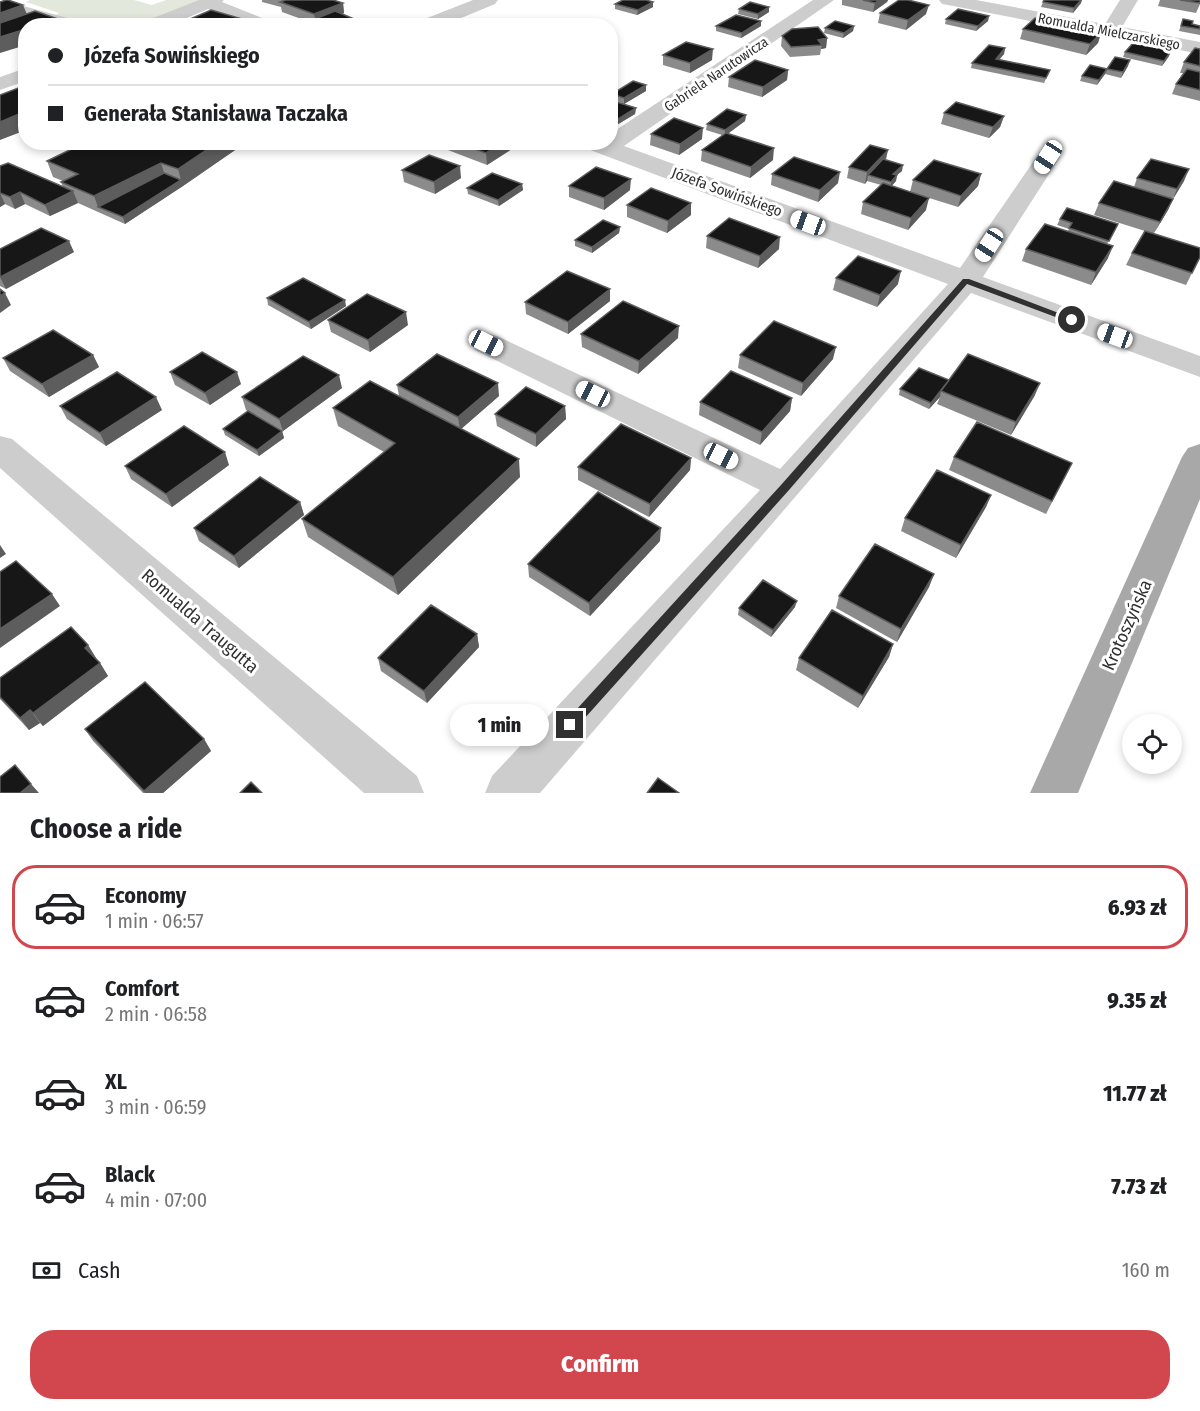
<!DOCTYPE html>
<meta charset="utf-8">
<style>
:root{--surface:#fff;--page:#f6f6f6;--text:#202124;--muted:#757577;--line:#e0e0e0;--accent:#d2474d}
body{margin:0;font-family:"Fira Sans Condensed",sans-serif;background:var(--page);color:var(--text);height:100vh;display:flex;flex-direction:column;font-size:22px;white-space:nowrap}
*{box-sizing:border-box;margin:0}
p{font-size:20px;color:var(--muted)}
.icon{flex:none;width:33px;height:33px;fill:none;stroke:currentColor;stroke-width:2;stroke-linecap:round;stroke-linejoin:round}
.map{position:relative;height:793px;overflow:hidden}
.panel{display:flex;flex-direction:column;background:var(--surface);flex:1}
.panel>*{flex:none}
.hud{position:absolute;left:18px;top:18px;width:600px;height:132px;border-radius:24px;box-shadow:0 3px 9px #0003;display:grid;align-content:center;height:132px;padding:0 30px;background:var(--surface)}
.fabs{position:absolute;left:1122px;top:714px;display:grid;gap:12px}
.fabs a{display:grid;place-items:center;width:60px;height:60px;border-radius:50%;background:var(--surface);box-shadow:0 3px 9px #0003;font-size:30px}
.end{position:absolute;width:27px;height:27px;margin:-14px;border:8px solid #303030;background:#fff;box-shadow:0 0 0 3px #fff}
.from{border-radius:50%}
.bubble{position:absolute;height:42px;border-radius:21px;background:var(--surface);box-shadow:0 3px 9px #0003;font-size:20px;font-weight:800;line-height:42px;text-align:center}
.car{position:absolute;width:18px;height:36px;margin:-18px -9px;border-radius:8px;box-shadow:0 0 4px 2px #0007;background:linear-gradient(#fff 24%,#345 0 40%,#fff 0 76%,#345 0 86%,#fff 0)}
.hud b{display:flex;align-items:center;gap:21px;height:57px;font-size:22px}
.hud b+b{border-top:2px solid var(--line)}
.hud i{width:15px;height:15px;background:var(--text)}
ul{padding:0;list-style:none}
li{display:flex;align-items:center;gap:18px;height:84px;margin:0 12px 9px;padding:0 18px;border:3px solid transparent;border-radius:24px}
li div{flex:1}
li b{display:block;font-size:22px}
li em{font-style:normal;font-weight:800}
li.on{border-color:var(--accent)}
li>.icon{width:54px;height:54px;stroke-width:1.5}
h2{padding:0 30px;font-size:27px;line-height:72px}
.pay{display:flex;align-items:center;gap:15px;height:66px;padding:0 30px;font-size:22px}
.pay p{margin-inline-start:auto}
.primary-button{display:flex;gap:12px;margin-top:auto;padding:12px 30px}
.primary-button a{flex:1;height:69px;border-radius:24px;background:var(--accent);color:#fff;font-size:24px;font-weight:800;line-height:69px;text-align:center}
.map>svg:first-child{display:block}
.green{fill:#e3e8dd}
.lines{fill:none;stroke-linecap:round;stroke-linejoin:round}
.lane{fill:#cdcdcd;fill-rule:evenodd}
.street{fill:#cdcdcd;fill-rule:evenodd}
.primary{fill:#a8a8a8;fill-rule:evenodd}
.wall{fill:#8b8b8b}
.shaded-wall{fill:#5d5d5d}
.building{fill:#171717;stroke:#5d5d5d;stroke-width:1.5}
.route{fill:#303030}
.labels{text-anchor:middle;stroke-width:6;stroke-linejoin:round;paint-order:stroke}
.far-street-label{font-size:14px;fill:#303030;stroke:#fff}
.street-label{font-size:15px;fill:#303030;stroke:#fff}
.near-street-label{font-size:18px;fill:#303030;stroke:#fff}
</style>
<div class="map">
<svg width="1200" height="793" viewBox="0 0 1200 793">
<rect width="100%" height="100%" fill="#fff"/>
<path class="green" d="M30,0H134L152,5L166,0H205L138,26L89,25L55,16L59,13L26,2Z"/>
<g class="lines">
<path class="lane" d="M16,4L86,23L88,26H67L16,11L0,16V8Z"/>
<path class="street" d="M199,0H224L222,2L272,22L274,26H247L208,9L168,26H141L143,22Z
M473,0H498L495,4L442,26H415L417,22Z
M813,0H834L624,146L960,268L1040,152L1048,150L1056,152L1060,157L983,277L1200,356V377L971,293L540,793H485L492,776L760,490L475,350L471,343L475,336L486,333L497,336L780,469L948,284L598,153L583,147L580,142H610V134Z
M939,0H976L1105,24L1120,0H1138L1122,27L1200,42V54L948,5L942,4Z
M26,68V81L0,90V77Z
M0,436L12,439L417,776L424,793H364L0,468Z"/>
<path class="primary" d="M1200,444V499L1078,793H1030L1182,457L1188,448Z"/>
</g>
<path class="wall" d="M262,0H333L343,3L344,13L342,14L359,21V26H321L282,12L281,7L262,2Z
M842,0H888L887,2L873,12L842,5Z
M1160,0H1200V4L1196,13L1158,6Z
M1043,2L1081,3L1073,13L1041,7Z
M615,4L653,7L637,15L615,9Z
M739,9L769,12L758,19L738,14Z
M880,13L926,14L906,30L878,23Z
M989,16L988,21L976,31L945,24L946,19Z
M1183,19L1192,24L1200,26V35L1179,31Z
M716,26H761L741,38L716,31Z
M854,26L853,31L843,38L824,33L825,28Z
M1023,29L1101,33L1098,43L1086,55L1020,39Z
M782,36L827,38L826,48L821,49L820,55L790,57L781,46Z
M1005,48L1004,54L999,60L1050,70L1044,83L971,68L972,63Z
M1200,49V101L1172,94L1176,84L1183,73H1180L1184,62Z
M1125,52L1169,56L1162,66L1123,57Z
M663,55L712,60L690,73L663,65Z
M1128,66L1121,78L1105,74L1107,69Z
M1107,69L1105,74L1097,85L1080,81L1082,76Z
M788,70L787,80L762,97L728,87L729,77Z
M646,85V91L624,104L612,99V94Z
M610,100L636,108L635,114L615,126L610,125Z
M944,113L1004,116L1000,127L989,138L941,124Z
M746,115L745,121L728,133L773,160L750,178L701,161L702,150L722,135L706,130L707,124Z
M651,134L702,139L679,155L650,145Z
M74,142H236L238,148L183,186L125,224L78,203L50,216L25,204L15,209L5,204L0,207V166L63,187L61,182L63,181L53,177L47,161L76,147Z
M295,142H311L304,146Z
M427,142H514L515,147L487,165Z
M888,150L886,160L902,171L897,175L896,181L891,186L926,210L908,230L861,214L863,202L881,185L867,181L865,184L847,178L849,167Z
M402,170L461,178L435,194L404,182Z
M772,174L838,183L818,202L771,185Z
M981,174L978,186L958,207L910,192L913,180Z
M1137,178L1184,181L1173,198L1168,210L1154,233L1200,257L1186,285L1126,265L1132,253L1145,231L1094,215L1099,203L1134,187Z
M522,184L523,190L499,206L468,194L467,188Z
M569,186L630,190L604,210L569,197Z
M691,203V215L667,233L627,217V205Z
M1060,219L1118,224L1107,244L1108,258L1091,285L1022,261L1026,249L1067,232L1069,229L1057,225Z
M620,227L619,233L592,253L575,246V240Z
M707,236L779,249L758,268L706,248Z
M0,249L74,252L6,289L0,286Z
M836,278L898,284L877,307L833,290Z
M267,298L346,306L311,329L268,305Z
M610,301L568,334L526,314L525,302Z
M328,320L408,325L370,352L331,332Z
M581,334L678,338L638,374L582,347Z
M93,355L99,367L49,397L10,371L3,358Z
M740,355L833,359L801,396L738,368Z
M170,372L241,384L210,405L175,385Z
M949,380L1035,395L1011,435L937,404L940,397L929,409L899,395L900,389Z
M397,385L499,396L461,429L520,477L398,595L308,537L302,519L384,452L338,426L333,408L399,396Z
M342,388L283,431L246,410L242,397Z
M792,398L790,411L760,445L699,415L700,402Z
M60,406L162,410L106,446L67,419Z
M565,406L566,419L536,447L497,426L495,414Z
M223,429L282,431L284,438L259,456L225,435Z
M954,457L1066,475L1046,514L949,470Z
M691,458L690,470L649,517L578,480V467Z
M229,465L172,507L131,479L125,466Z
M991,495L986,507L956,558L901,531L905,518Z
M300,502L304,515L239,568L199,541L194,528Z
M660,541L590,616L529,577L528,564Z
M934,574L929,587L897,642L836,608L839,596Z
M795,607L771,637L738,615L739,608Z
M477,634L479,647L427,703L381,671L378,658Z
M893,644L889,657L858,708L796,670L799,658Z
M88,645L96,658H95L100,663L108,676L43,726L40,723L29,730L0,699V678Z
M85,729L204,739L211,751L163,793H143L93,741Z"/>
<path class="shaded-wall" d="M879,0H888L887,2L873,12L875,3Z
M1081,0H1082L1081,3L1073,13L1074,8Z
M653,2V7L637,15L638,10Z
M343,3L344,13L322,21L315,19L314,14Z
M23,5L29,19L0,29V13Z
M929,5L926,14L906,30L908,20Z
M769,7V12L758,19V14Z
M989,16L988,21L976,31L978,26Z
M58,19L60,26H37Z
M359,21V26H348Z
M761,21V26L741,38L742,33Z
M854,26L853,31L843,38L844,33Z
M26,29V45L0,53V37Z
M1101,33L1098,43L1086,55L1090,44Z
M827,38L826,48L821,49L822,45L818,40Z
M1005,48L1004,54L995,64L996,59Z
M713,49L712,60L690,73V63Z
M1171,51L1169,56L1162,66L1164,61Z
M1130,60L1128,66L1121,78L1123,72Z
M1107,69L1105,74L1097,85L1099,80Z
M788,70L787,80L762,97L763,87Z
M646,85V91L624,104V98Z
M636,108L635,114L615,126V121Z
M26,111V130L0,140V122Z
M746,115L745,121L725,136V130Z
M1004,116L1000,127L989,138L993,127Z
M703,128L702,139L679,155L680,144Z
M218,142H236L238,148L183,186L125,224L123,217L181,180L178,169Z
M303,142H311L304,146Z
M504,142H514L515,147L487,165L486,153Z
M774,148L773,160L750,178L751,167Z
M888,150L885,161L868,175L867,181L865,184L867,172Z
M161,163L166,179L98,207L94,196Z
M903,165L902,171L897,175L896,181L890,188L893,174Z
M460,166L461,178L435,194L434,182Z
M1189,169L1184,181L1172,201L1177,189Z
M840,172L838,183L818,202L820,190Z
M981,174L978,186L958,207L961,196Z
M631,179L630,190L604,210V198Z
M522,184L523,190L499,206L498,200Z
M73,191L78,203L50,216L45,205Z
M20,192L25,204L15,209L10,197Z
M0,193L5,204L0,207Z
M929,198L926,210L908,230L911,218Z
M1173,199L1168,210L1154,233L1160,222Z
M691,203V215L667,233L668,221Z
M620,227L619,233L592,253V247Z
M780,237L779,249L758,268L760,256Z
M69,241L74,252L6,289L0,277Z
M1113,246L1108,258L1091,285L1096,272Z
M901,271L898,284L877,307L880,295Z
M610,289V301L568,334V322Z
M5,293L11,305L0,313V296Z
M345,300L346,306L311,329L309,322Z
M406,312L408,325L370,352L368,340Z
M679,326L678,338L638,374L639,361Z
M836,347L833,359L801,396L803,383Z
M93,355L99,367L49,397L42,384Z
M237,372L241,384L210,405L205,393Z
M339,375L342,388L283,431L279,419Z
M950,381L941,391L940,397L929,409L931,403Z
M498,383L499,396L460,430L458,417Z
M1040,383L1035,395L1011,435L1016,422Z
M156,397L162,410L106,446L100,433Z
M792,398L790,411L760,445L762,432Z
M565,406L566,419L536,447V434Z
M282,431L284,438L259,456L257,450Z
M225,452L229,465L172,507L166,494Z
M691,458L690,470L649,517L650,504Z
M519,459L520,477L398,595L393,577Z
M991,495L986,507L956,558L961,545Z
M300,502L304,515L239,568L234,556Z
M661,528L660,541L590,616L589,603Z
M0,545L6,554L0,558Z
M934,574L929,587L897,642L901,629Z
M52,594L60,606L0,648V629Z
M797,601L795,607L771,637L773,630Z
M477,634L479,647L427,703L424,691Z
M893,644L889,657L858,708L863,696Z
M88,645L96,658L93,660L85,648Z
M100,663L108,676L43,726L33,713Z
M30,710L40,723L29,730L20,718Z
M204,739L211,751L163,793H145L144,791Z
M31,784L39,793H20Z"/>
<path class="building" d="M6,0H8L23,5L0,13V2Z
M286,0H333L343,3L314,14L280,2Z
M623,0H646L653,2L638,10L615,4Z
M863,0H879L875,3Z
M899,0H908L929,5L908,20L880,13Z
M1044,0H1081L1074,8L1043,2Z
M1180,0H1200V3Z
M750,2L769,7L758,14L739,9Z
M958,9L989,16L978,26L946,19Z
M211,10L263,25L174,26Z
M35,11L58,19L37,26H26V29L0,37V23Z
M335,11L359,21L348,26H334L315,19Z
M736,15L761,21L742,33L716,26Z
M1035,18L1101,33L1090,44L1023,29Z
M1183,19L1193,21L1192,24L1200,26V29L1181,26Z
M835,21L854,26L844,33L825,28Z
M818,27L827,38L818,40L822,45L791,47L782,36L792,29Z
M686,42L713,49L690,63L663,55Z
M1134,42L1171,51L1164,61L1125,52Z
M989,45L1005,48L996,59L1050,70L1046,78L972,63Z
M1195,48L1200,49V66L1184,62Z
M1115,57L1130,60L1123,72L1107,69Z
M755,60L788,70L763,87L729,77Z
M1090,65L1107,69L1099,80L1082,76Z
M1187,69L1200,72V90L1176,84Z
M633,81L646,85L624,98L612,94Z
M26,85V111L0,122V95Z
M610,100L636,108L615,121L610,119Z
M956,102L1004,116L993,127L944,113Z
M727,109L746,115L725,130L707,124Z
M674,118L703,128L680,144L651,134Z
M726,133L774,148L751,167L702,150Z
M86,142H218L178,169L161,163L94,196L61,182L78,174L47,161Z
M456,142H504L486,153Z
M870,145L888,150L867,172L849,167Z
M429,155L460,166L434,182L402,170Z
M794,157L840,172L820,190L772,174Z
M883,159L903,165L893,174L897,175L891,182L868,175Z
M1151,159L1189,169L1177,189L1137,178Z
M934,160L981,174L961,196L913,180Z
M8,163L73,191L45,205L20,192L10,197L0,193V166Z
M596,167L631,179L604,198L569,186Z
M164,173L181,180L123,217L98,207Z
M492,173L522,184L498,200L467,188Z
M1114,181L1173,199L1160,222L1099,203Z
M883,183L929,198L911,218L863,202Z
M651,188L691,203L668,221L627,205Z
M1067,208L1118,224L1109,241L1069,228L1072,223L1060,219Z
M729,218L780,237L760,256L707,236Z
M603,220L620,227L592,247L575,240Z
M1045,224L1113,246L1096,272L1026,249Z
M41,228L69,241L0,277V249Z
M1145,231L1200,248V257L1192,273L1132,253Z
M858,256L901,271L880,295L836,278Z
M567,271L610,289L568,322L525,302Z
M303,278L345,300L309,322L267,298Z
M0,289L5,293L0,296Z
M367,294L406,312L368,340L328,320Z
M623,301L679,326L639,361L581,334Z
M774,321L836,347L803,383L740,355Z
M53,330L93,355L42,384L3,358Z
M202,352L237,372L205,393L170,372Z
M437,354L498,383L458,417L397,385Z
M968,354L1040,383L1016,422L941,391Z
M303,356L339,375L279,419L242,397Z
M919,368L949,380L931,403L900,389Z
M731,371L792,398L762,432L700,402Z
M117,372L156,397L100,433L60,406Z
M370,381L519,459L393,577L302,519L395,443L333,408Z
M526,387L565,406L536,434L495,414Z
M248,411L282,431L257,450L223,429Z
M977,422L1072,463L1052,501L954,457Z
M621,424L691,458L650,504L578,467Z
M184,426L225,452L166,494L125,466Z
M937,470L991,495L961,545L905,518Z
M260,477L300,502L234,556L194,528Z
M598,492L661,528L589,603L528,564Z
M875,544L934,574L901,629L839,596Z
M16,561L52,594L0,629V572Z
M763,580L797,601L773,630L739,608Z
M431,605L477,634L424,691L378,658Z
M832,610L893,644L863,696L799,658Z
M71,627L88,645L85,648L100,663L33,713L30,710L20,718L0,697V678Z
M145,682L204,739L144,791L85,729Z
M15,765L31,784L20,793H0V777Z
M658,778L679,793H647Z
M251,782L262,793H240Z"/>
<path class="route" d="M963,279H969L1077,320L1069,322L967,284L789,490L575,729L570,731L566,729L564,725L566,721L781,485Z"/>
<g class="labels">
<g class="far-street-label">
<text transform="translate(1109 31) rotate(11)" y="5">Romualda Mielczarskiego</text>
<text transform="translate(716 74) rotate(-34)" y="5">Gabriela Narutowicza</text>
</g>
<g class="street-label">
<text transform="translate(727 192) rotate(20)" y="5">Józefa Sowińskiego</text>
</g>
<g class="near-street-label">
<text transform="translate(200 621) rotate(41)" y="6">Romualda Traugutta</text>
<text transform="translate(1127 625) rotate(-66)" y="6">Krotoszyńska</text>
</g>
</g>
</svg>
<div class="fabs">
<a><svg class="icon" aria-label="locate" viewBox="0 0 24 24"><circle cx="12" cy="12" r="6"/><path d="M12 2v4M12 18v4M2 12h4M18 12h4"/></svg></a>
</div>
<i class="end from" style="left:1072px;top:320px"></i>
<i class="end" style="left:570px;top:725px"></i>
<div class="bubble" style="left:450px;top:704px;width:99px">1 min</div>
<i class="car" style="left:1048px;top:157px;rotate:213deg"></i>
<i class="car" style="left:808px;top:223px;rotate:290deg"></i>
<i class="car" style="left:989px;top:245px;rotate:213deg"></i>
<i class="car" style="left:1115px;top:336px;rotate:290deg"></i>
<i class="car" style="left:486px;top:343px;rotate:116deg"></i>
<i class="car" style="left:593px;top:394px;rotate:296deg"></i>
<i class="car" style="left:721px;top:456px;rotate:116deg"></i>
<div class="hud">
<b><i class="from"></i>Józefa Sowińskiego</b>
<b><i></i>Generała Stanisława Taczaka</b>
</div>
</div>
<section class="panel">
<h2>Choose a ride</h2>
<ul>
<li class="on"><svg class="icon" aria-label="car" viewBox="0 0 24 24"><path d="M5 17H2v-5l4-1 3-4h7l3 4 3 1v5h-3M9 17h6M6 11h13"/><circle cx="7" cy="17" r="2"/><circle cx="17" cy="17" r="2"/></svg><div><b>Economy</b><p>1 min · 06:57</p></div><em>6.93 zł</em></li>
<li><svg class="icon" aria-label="car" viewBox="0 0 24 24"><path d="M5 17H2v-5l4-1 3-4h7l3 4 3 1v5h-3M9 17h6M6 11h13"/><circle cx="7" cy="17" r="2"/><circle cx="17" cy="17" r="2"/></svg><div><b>Comfort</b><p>2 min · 06:58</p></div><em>9.35 zł</em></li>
<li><svg class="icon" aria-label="car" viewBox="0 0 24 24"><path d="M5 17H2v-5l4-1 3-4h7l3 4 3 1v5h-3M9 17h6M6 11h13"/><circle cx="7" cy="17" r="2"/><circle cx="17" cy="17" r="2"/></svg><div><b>XL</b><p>3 min · 06:59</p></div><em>11.77 zł</em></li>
<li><svg class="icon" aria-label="car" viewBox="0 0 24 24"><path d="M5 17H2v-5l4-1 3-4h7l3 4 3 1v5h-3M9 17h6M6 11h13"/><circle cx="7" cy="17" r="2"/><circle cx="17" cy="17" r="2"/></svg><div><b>Black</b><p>4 min · 07:00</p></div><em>7.73 zł</em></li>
</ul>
<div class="pay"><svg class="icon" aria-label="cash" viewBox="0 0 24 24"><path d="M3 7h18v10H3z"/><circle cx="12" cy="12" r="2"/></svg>Cash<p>160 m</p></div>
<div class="primary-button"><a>Confirm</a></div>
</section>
